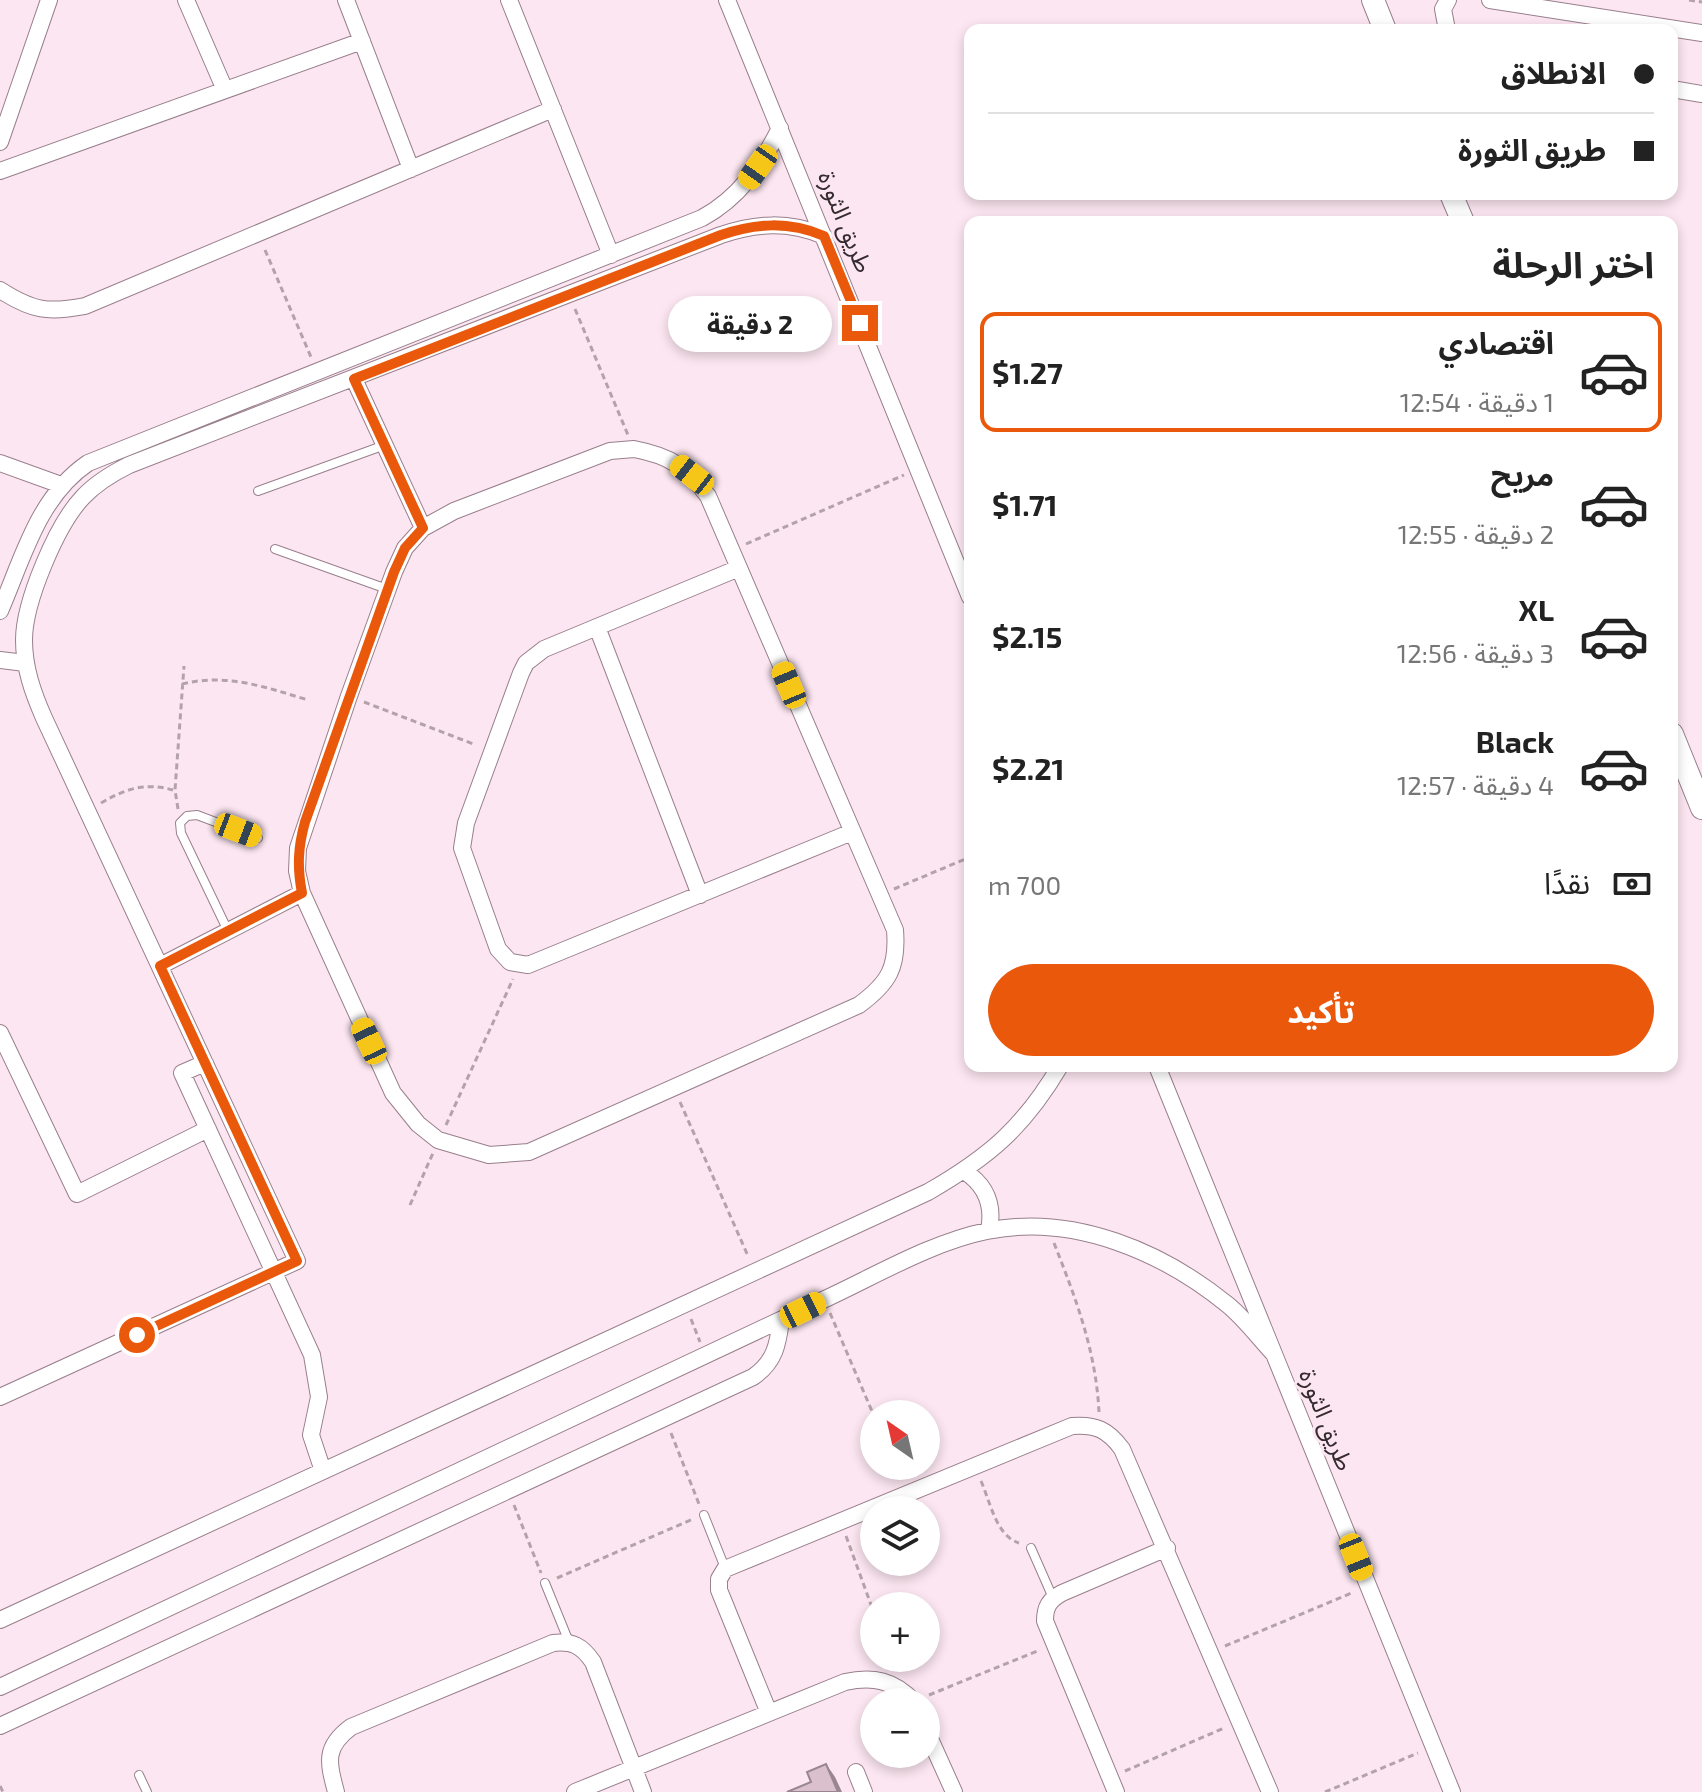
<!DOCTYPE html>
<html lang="ar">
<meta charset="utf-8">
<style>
:root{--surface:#fff;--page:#f2f2f2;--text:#222;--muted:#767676;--line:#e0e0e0;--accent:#ea580c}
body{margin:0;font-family:"Exo 2","Noto Sans Arabic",sans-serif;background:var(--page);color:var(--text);direction:rtl;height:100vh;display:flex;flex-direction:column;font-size:30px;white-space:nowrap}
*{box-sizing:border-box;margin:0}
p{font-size:26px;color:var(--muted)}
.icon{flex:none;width:44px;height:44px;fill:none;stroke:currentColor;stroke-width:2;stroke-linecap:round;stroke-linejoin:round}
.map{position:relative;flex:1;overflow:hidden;direction:ltr}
.side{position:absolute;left:964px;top:216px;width:714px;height:856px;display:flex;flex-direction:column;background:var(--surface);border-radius:16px;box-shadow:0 4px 12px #0003;direction:rtl}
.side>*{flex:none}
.top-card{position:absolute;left:964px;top:24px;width:714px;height:176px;border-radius:16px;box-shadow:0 4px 12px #0003;direction:rtl;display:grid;align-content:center;height:176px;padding:0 24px;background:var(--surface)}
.needle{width:52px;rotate:326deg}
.buttons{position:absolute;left:860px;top:1400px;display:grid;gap:16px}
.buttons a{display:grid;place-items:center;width:80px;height:80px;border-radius:50%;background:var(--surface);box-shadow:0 4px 12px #0003;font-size:40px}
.end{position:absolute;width:36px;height:36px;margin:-18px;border:10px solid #ea580c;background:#fff;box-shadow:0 0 0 4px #fff}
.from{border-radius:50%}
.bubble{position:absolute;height:56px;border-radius:28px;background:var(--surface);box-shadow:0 4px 12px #0003;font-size:26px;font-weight:700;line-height:56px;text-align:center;direction:rtl}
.car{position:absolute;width:24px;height:48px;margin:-24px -12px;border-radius:10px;box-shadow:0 0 6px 2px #0007;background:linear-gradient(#f5c518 24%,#345 0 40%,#f5c518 0 76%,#345 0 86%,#f5c518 0)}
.top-card b{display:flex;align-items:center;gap:28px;height:76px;font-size:30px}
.top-card b+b{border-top:2px solid var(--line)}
.top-card i{width:20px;height:20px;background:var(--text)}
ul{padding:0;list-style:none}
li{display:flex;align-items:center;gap:24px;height:120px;margin:0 16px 12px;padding:0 8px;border:4px solid transparent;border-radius:16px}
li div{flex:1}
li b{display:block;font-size:30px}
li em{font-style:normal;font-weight:700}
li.selected{border-color:var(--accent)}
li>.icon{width:72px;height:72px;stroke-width:1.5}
h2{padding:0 24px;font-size:36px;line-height:96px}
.pay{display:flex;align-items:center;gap:20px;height:88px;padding:0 24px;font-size:30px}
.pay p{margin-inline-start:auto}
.button{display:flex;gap:16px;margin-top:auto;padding:16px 24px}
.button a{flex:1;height:92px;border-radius:48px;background:var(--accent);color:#fff;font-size:32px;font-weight:700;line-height:92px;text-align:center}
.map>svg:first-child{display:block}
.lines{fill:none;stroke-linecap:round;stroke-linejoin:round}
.service-casing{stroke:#987f8c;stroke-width:10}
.minor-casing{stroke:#987f8c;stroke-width:18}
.tertiary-casing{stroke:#987f8c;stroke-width:24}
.path{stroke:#b4a2ab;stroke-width:3;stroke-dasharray:6 4;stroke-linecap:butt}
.service{stroke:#fff;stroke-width:8}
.minor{stroke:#fff;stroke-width:16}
.tertiary{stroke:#fff;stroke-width:22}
.shaded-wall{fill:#99868f}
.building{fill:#dabfcc;stroke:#99868f;stroke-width:2}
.route{stroke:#ea580c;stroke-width:10}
.labels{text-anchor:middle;stroke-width:6;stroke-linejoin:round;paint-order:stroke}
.street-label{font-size:24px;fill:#342a2f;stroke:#fce6f1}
</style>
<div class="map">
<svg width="1702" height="1792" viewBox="0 0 1702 1792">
<rect width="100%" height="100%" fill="#fce6f1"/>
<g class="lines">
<g class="service-casing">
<path id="service" d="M258,491L385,445
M275,549L387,589
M228,931L181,833L180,823L187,816L197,815L258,838
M704,1515L725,1568
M1031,1548L1053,1598
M545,1583L569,1642
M139,1775L147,1792"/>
</g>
<g class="minor-casing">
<path id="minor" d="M186,0L225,90
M346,0L411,169
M509,0L611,255
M727,0L970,597
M1490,0L1702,33
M1447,30L1443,9L1448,0
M1672,89L1702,94
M0,142L49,0
M0,171L362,41
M0,290C33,311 48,313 85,306L553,109
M354,379L423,528
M634,449C671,456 686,467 708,496L895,930C898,967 889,983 859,1005L529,1152L489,1155L438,1140L418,1124L393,1093L302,893L297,871L298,848L349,696L394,572L405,548L423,528L454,511L610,451Z
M0,463L61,485
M739,568L544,649L526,663L521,673L466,823L462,848L498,949L510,962L528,965L852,832
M0,611C23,558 38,497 88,463L702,218C739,198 761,166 780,128
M597,627L700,895
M0,660L25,663
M160,966L302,893
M0,1033L77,1194L208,1129
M205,1063L182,1073L312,1355L319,1397L311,1435L323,1471
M1157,1066L1452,1792
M964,1171C986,1185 994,1205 989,1230
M0,1397L297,1261L44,718C33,693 24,668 24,640C24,602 57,524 83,497C96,483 111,474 129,465L721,235C756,223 789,221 824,236
M0,1620L928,1192C989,1157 1024,1127 1060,1066
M0,1687L825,1299C875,1276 932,1242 987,1231C1073,1213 1163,1252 1228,1305C1245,1319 1259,1338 1274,1354
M769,1713L719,1590V1579L725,1569L1072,1426C1096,1424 1108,1430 1122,1449L1270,1792
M0,1726L753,1377C775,1362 778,1344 781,1320
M926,1730L954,1792
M856,1772L864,1792
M336,1792C328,1762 324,1747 351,1727L553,1643C573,1641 582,1646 593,1662L643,1792
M575,1792L845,1682C873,1676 894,1680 914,1702
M1116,1792L1045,1621C1045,1607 1049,1600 1062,1593L1167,1548"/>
</g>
<g class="tertiary-casing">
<path id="tertiary" d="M1373,0L1385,30
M1451,194L1463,222
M1672,734L1702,808"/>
</g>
<path class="path" d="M1689,0L1702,2
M265,250L311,357
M575,309L628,435
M746,544L904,475
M182,684C227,673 265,687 308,700
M364,702L476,745
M101,803C125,789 145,782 173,790
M178,809L175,790L184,666
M894,889L970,857
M680,1102L748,1256
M446,1125L513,979
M410,1205L433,1153
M1054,1243C1076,1299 1096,1351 1099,1412
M830,1313L874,1416
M691,1319L700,1342
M671,1433L699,1504
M895,1466L901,1479
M981,1481C990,1501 996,1536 1019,1543
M514,1505L541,1573
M846,1536L874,1613
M557,1578L693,1519
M1225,1646L1354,1592
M891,1658L895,1669
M929,1695L1040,1650
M1125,1771L1224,1728
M0,1786L3,1792
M1325,1792L1418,1753"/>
<use href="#service" class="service"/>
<use href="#minor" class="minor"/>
<use href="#tertiary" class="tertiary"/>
</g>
<path class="shaded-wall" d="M826,1764L835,1777L842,1792H838Z"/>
<path class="building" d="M826,1764L838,1792H787L811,1782L807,1772Z"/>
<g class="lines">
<path class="route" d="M137,1335L297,1261L160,966L302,893C297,867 298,847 305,822L394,572L405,548L423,528L354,379L721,235C756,223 789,221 824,236L860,323"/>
</g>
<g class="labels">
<g class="street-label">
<text transform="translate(845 222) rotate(68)" y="8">طريق الثورة</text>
<text transform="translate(1326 1420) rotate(68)" y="8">طريق الثورة</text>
</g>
</g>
</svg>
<div class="buttons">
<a><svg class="needle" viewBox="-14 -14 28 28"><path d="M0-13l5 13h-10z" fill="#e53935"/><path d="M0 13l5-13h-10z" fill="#767676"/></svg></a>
<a><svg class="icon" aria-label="layers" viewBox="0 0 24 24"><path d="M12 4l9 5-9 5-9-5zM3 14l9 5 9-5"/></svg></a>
<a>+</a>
<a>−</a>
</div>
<i class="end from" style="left:137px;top:1335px"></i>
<i class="end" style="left:860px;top:323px"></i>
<div class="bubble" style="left:668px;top:296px;width:164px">2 دقيقة</div>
<i class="car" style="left:758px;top:167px;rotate:215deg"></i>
<i class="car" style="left:692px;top:475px;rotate:308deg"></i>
<i class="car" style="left:789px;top:685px;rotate:337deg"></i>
<i class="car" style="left:238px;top:830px;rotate:111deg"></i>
<i class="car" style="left:369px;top:1041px;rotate:335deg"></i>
<i class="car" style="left:803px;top:1310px;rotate:64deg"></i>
<i class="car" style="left:1356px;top:1557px;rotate:158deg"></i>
<div class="top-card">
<b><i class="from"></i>الانطلاق</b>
<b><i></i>طريق الثورة</b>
</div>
<section class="side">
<h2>اختر الرحلة</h2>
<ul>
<li class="selected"><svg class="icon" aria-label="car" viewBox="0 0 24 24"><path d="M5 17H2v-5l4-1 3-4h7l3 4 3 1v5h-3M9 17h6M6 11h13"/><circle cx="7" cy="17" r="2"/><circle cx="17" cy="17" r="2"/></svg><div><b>اقتصادي</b><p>1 دقيقة · 12:54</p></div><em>$1.27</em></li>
<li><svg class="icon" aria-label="car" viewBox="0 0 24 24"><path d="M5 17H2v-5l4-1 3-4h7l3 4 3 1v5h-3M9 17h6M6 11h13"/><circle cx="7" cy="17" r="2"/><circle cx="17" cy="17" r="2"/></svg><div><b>مريح</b><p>2 دقيقة · 12:55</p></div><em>$1.71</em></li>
<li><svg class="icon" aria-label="car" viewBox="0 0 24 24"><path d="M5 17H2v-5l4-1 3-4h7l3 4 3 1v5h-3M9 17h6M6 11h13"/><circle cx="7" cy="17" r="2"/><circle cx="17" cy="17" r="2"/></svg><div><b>XL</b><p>3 دقيقة · 12:56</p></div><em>$2.15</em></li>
<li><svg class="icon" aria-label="car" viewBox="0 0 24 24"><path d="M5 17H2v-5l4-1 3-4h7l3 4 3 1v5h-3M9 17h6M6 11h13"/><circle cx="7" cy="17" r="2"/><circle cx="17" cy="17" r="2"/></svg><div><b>Black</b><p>4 دقيقة · 12:57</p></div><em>$2.21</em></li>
</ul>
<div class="pay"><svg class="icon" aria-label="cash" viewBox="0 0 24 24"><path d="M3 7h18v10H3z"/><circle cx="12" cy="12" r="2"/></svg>نقدًا<p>700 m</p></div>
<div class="button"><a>تأكيد</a></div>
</section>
</div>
